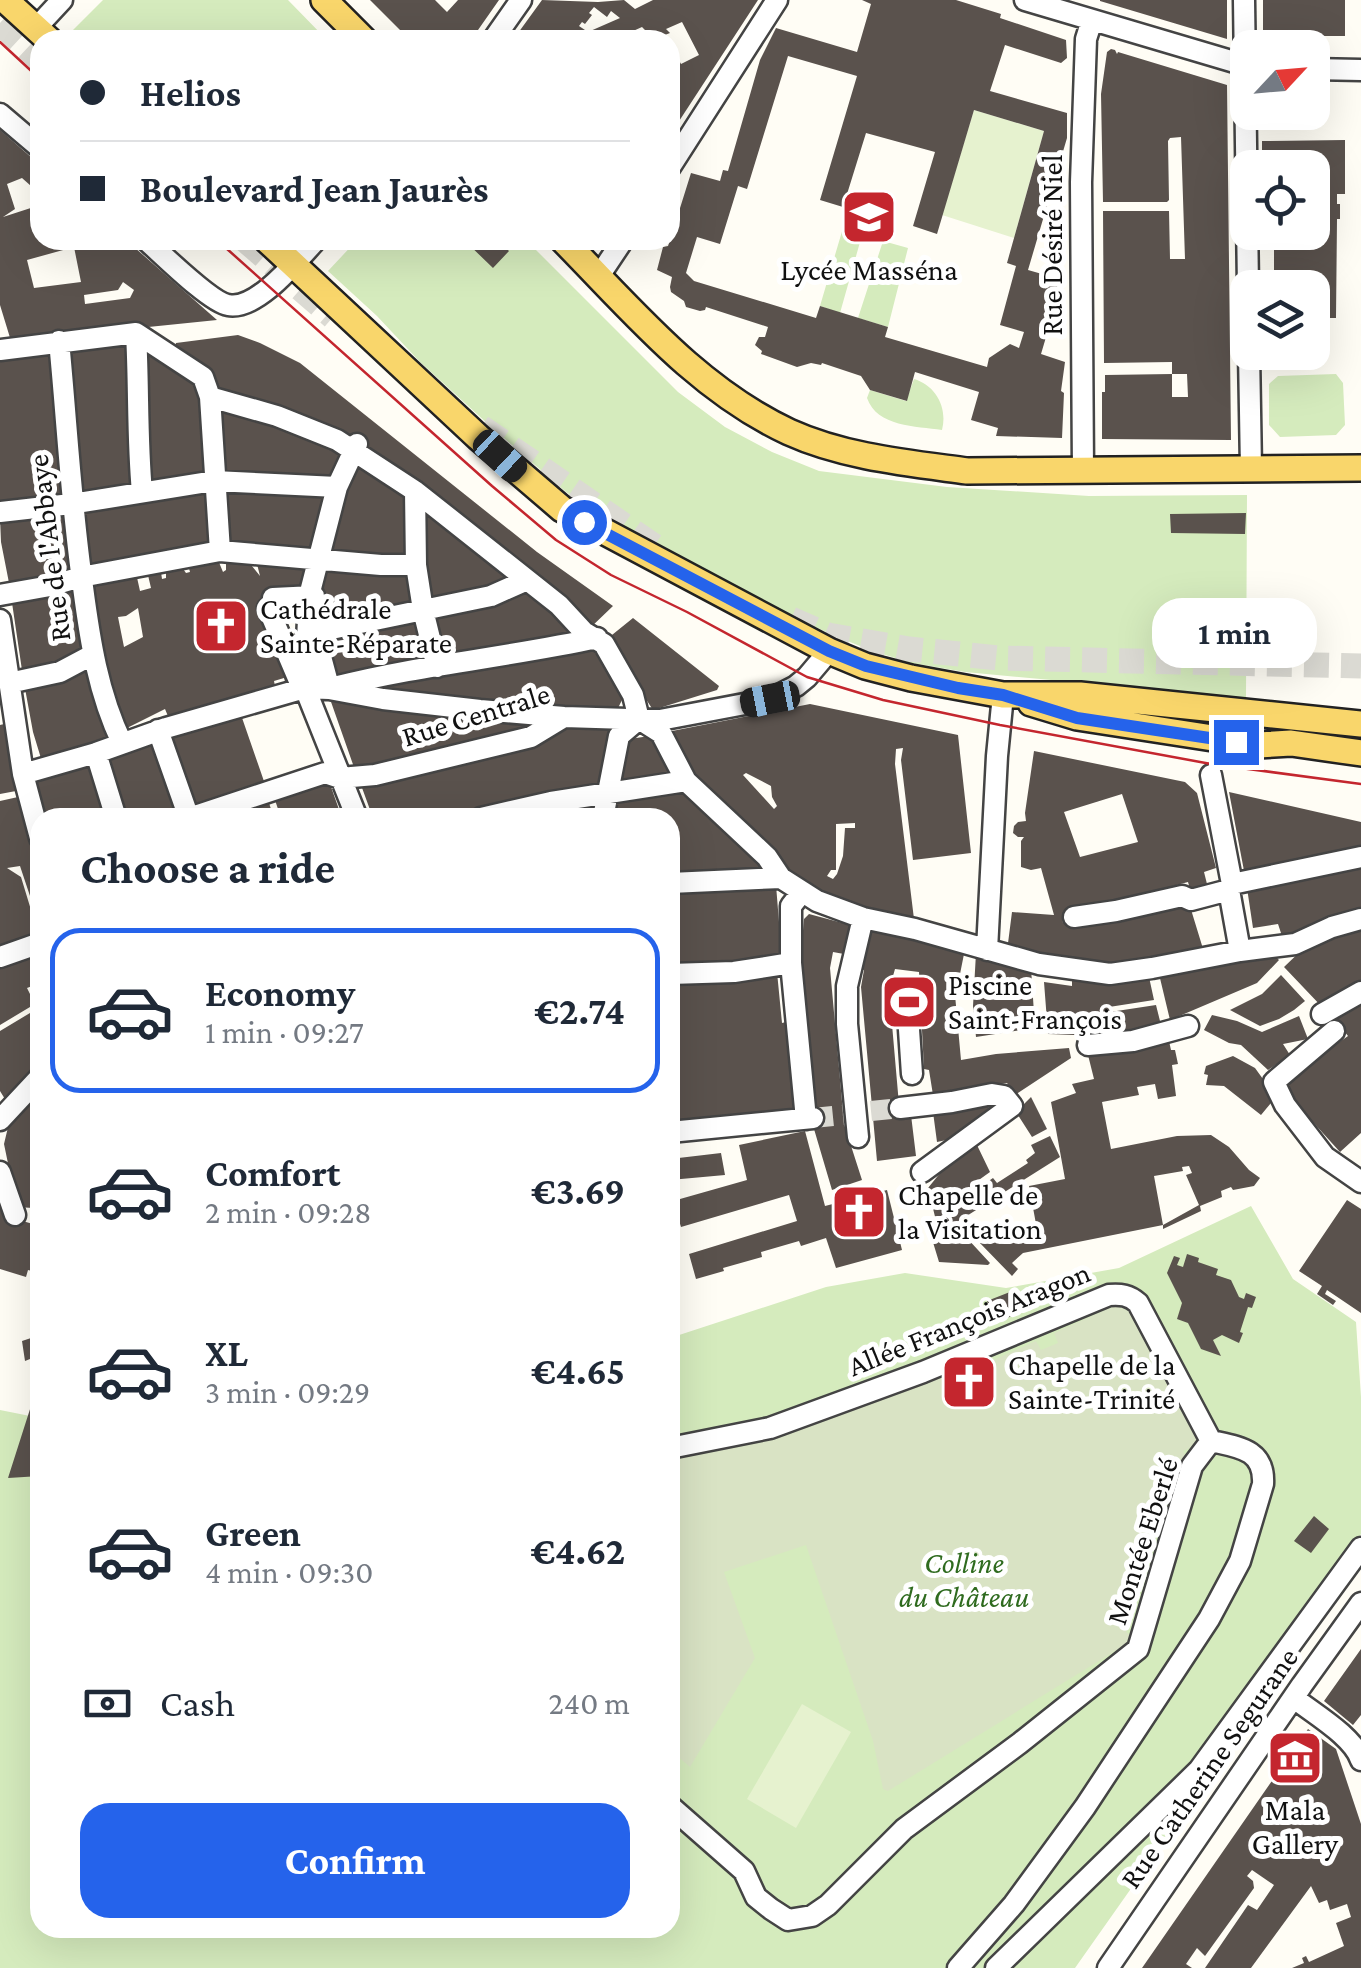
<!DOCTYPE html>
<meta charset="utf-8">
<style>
:root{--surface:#fff;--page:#f6f6f7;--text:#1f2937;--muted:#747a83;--line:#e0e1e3;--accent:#2563eb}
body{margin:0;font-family:"Crimson Pro",serif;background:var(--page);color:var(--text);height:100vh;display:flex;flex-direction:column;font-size:38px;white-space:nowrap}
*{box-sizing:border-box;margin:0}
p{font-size:32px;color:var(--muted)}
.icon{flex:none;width:55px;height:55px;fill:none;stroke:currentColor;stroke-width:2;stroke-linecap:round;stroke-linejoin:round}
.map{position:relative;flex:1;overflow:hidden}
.side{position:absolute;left:30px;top:808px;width:650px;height:1130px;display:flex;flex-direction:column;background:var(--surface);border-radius:30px;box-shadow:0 10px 40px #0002}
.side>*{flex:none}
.guide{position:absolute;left:30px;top:30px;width:650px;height:220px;border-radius:30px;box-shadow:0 10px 40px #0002;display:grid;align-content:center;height:220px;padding:0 50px;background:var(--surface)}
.needle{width:65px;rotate:64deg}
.buttons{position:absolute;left:1230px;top:30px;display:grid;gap:20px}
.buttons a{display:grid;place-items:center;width:100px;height:100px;border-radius:20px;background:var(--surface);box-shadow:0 10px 40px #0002;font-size:50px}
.end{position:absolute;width:45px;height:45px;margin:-22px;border:12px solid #2563eb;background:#fff;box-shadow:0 0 0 5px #fff}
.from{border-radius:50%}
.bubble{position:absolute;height:70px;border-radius:30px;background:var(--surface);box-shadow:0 10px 40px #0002;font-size:32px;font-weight:700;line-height:70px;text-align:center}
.car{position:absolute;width:30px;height:60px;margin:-30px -15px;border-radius:12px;box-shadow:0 0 8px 2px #0007;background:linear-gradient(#222 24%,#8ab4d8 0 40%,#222 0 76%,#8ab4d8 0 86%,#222 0)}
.guide b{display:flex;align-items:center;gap:35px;height:95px;font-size:38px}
.guide b+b{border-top:2px solid var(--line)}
.guide i{width:25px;height:25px;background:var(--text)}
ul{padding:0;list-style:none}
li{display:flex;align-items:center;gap:30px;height:165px;margin:0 20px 15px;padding:0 30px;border:5px solid transparent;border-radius:30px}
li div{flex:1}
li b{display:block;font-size:38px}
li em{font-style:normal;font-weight:700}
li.active{border-color:var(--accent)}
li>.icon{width:90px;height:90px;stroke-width:1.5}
h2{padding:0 50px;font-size:45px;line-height:120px}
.pay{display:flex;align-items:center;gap:25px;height:110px;padding:0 50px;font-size:38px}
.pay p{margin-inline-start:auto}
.cta{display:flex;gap:20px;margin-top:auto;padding:20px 50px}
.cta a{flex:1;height:115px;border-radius:30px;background:var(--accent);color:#fff;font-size:40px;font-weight:700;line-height:115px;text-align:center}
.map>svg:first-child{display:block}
.green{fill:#d5ebbd}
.cemetery{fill:#d9e3c4}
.pitch{fill:#e6f2cf}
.building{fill:#5a524d;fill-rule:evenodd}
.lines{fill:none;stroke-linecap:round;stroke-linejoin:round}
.minor-tunnel{stroke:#dbdad3;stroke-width:20;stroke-dasharray:20 10;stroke-linecap:butt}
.major-tunnel{stroke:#dbdad3;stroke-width:25;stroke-dasharray:25 12;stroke-linecap:butt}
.minor-casing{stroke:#444;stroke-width:25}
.major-casing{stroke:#222;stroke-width:30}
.minor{stroke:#fff;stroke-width:20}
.major{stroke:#f9d66b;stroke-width:25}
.tram{stroke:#c4262e;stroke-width:2.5}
.route{stroke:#2563eb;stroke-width:12}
.labels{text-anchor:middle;stroke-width:10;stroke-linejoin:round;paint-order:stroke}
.street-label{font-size:30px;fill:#111;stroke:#fff}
.poi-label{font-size:30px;fill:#111;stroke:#fff;text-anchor:start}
.park-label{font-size:30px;font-style:italic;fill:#2f6b1f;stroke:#fff}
</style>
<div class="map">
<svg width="1361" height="1968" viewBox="0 0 1361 1968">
<rect width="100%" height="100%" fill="#fffdf5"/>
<path class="green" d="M103,0H288L327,40H73L68,35Z
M843,228L862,235L840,313L820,306Z
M357,240H526L678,392L725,427L772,452L819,471L947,487L1089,496L1247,495L1246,698L965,672L912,663L872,651L828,633L742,591L594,511L566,492L489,425L420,362L377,316L328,271Z
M883,241L908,248L888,327L858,318Z
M1336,374L1343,383L1345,425L1336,435L1280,437L1269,425V384L1278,376Z
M914,379C935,385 948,407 942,430C916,426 877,427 867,398L870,390L906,401Z
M1251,1206L1293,1279L1356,1322L1361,1397V1534L1197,1759L1204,1785L1075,1968H0V1410L40,1418V1928H670V1338L826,1287L905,1273L1006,1288L1119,1268Z"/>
<path class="cemetery" d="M1116,1305L1135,1314L1185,1405L1198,1445L1183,1451L1186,1457L1173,1477L1166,1481L1115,1617L1133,1640L888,1791L883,1789L873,1741L806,1545L724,1572L755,1658L690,1767L670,1750V1460L772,1440L985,1359L987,1363L1036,1341L1041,1350L1058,1343L1054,1333Z"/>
<path class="pitch" d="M974,110L1044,131L1014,238L942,215Z
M802,1704L851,1732L796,1828L747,1799Z"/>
<path class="building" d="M370,0H435L447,12L458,0H499L471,40H410Z
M542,0L598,2L624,0L635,9L653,0H758L670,135V54L674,51L681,64L699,55L682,22L666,29L670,33L657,38L652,37L642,27L622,36L624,40H513ZM594,7L607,17L611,11L620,18L588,32L579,26L582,22L585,24L592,15L589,13Z
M862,0H956L1001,14L1000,18L1066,40L1067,58L1061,63L1005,45L990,91L1067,113V138L1028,270L1063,280L1041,354L1065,362L1061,391L1064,393L1062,438L996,436L998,428L971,420L979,392L915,372L907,401L870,390L861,376L822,363L821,365L811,363L797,367L761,354L762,351L755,345L759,337H765L768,327L706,307L705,310L700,311L686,307L684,301L671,292L670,287L672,277L657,270L663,247L668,246L670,240L691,173L720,181L723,170L728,171L760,60L776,28L857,52L871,4ZM788,56L857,76L820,200L843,207L866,133L935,152L913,226L937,234L974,110L1044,131L1007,263L1016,266L1000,325L1024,332L1019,348L1010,344L989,358L987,367L885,337L888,327L820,306L816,318L694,281L686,273L697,237L720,244L738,186L747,189Z
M1100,0H1227V39L1100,1Z
M1263,0H1345V36H1263Z
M1111,49L1115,50L1117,54L1118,52L1227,85L1231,440L1102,439V392H1105V375L1172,374V397H1188L1187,374H1172V362L1104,363L1103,211H1169L1170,259H1185L1181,137L1170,138L1168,141L1169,200L1167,202H1103L1101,94L1107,52Z
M0,130L40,165V194L22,178L7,184L15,209L3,217L40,205V240H126L217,320L11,341L0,305ZM74,247L81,282L34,288L27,260ZM123,282L134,290L130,298L85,304L84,295L118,290Z
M1345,140V194H1337V204H1340V219H1337L1336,318H1312V288H1274V232H1312V183L1318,186L1322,181L1323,176H1312V168H1262V141Z
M464,240H498L509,251L493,268Z
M238,335L260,343L300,363L537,552L613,606L589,629L509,556L263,404L210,384L174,354L176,343Z
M129,343L137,487L78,497L67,349Z
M57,351L65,501L0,508V358Z
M144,353L200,382L208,476L148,486Z
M222,410L271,420L345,453L333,482L220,477Z
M356,458L410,494L412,561L325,553Z
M209,487L215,549L88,571L80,509Z
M221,488L331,493L314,551L225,548Z
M420,501L521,579L427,605Z
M66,510L76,574L10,588L1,542L0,518Z
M1246,513L1245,534L1171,533L1170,514Z
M218,560L223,572L226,570V564L229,561H236L240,564L247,560L260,576L256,560L309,562L300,597L273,598L300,683L287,688L284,678L274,681L275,686L233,701L231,698L170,721L165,709L121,731L117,723L89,583L136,573L140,591L151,588L147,571L156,569L157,574L161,572L162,579L166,578V571L181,566L186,573L190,572L187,561ZM138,608L143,637L124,647L118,617L126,616Z
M321,563L413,571L418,608L316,628Z
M79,583L87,653L23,677L11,596Z
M527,585L574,634L439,662L426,615Z
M421,615L432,663L327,679L316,638Z
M633,618L719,686L717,690L653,710L607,639Z
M596,645L621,686L623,698L618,708L499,705L368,693L369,683Z
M89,663L115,737L43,765L33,732L24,683Z
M330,699L528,719L529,730L356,773Z
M810,704L958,735L971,853L913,860L901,760L903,748L896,749L895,764L914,919L871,912L838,902L780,868L687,770L667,732ZM746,773L771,786L772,797L777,806L774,809L743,775ZM855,823V828H845L843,856L837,874L833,879L827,876L831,870H836V824Z
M240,712L266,787L191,808L166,735Z
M4,724L16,791L0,794V725Z
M573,726V728L615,729L604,788L483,811L461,818H373L361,785L556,727Z
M656,735L676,778L615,787L623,740Z
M157,737L183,816L121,818L102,757Z
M1034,751L1185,782L1197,793L1216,868L1204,872L1209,892L1192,897L1188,882L1062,915L1063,923L1116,918L1189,903L1204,952L1123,966L1007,951L1012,912L1054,915L1041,868L1031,870L1021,867V841L1024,837H1018L1013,833L1014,826L1018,822L1026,821L1025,813ZM1122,794L1138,842L1080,857L1064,812Z
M94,761L112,818H43L33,777Z
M330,784L342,818H281L274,797Z
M687,789L765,860L766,874L670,878V818H610L613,798Z
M1229,792L1361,822V855L1245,876Z
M18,797L40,875V926L20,866L7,868L21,877L38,933L5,944L7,949L0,952V801Z
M268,800L274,818H203Z
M602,800L598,818H511Z
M1361,861V913L1283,939L1278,924L1253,928L1247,888Z
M776,885L782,959L670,967V889Z
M809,914L850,925L844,954L833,952L830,968L844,1124L862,1180L832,1190L814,1129L800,965L804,919Z
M1361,924V986L1323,1008L1284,967L1308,944Z
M867,929L965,949L958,984H954L961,1060L996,1054L1069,1048L1071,1058L1015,1095L1007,1083L933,1095L929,1070L924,1069L919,972L895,969L889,990L900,1116L911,1115L916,1156L877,1161L861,987L864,970L859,969Z
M40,950V983L27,988L32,998L40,995V1001L0,1025V963Z
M976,953L1031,968L1035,1028L976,1037L973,1006Z
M1273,954L1279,960L1257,983L1170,1020L1159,974Z
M777,972L782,1023L786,1022L799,1111L670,1124V979Z
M1072,973L1149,977L1154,1000L1109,1007L1110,1012L1156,1005L1162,1029L1127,1037L1048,1034L1044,982L1072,986Z
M1281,975L1305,1001L1294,1010L1279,1019L1260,1026L1230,1010L1262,994Z
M1361,997V1133L1340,1152L1284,1090L1289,1081L1332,1044L1338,1043L1348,1036L1330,1013Z
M40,1007V1069L8,1104L0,1091V1031Z
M1212,1015L1237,1021L1262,1032L1299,1016L1308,1039L1283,1044L1290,1055L1268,1070L1241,1045L1229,1043L1204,1030Z
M1169,1041L1171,1050H1175L1178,1064L1172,1065L1176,1096L1158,1099L1155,1084L1137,1087L1139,1095L1102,1102L1111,1149L1177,1136L1211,1135L1229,1147L1249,1170L1260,1178L1254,1186L1233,1190L1231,1187L1221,1191L1222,1197L1200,1206L1201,1211L1163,1229V1225L1199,1205L1186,1175L1192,1173L1189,1166L1182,1167L1183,1171L1154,1176L1163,1225L1023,1253L1012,1263L1018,1269L1012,1276L978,1241L995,1226L1005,1236L1042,1231L1041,1224H1036L1029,1186L1065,1179L1051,1102L1076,1093L1072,1084L1094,1079L1088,1055Z
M1233,1056L1255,1068L1276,1097L1261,1115L1224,1086L1206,1085L1208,1075L1204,1074L1206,1066Z
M40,1085V1217L32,1215L33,1208L17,1207L4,1144L9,1123Z
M1031,1097L1047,1129L1032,1137L1016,1112Z
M986,1103L991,1112L956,1138L937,1142L933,1112Z
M805,1131L825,1206L887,1190L902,1250L836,1268L826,1238L801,1246L799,1241L761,1252L762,1257L723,1268L724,1271L696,1279L689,1254L797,1221L789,1195L681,1227L673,1201L747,1180L739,1145Z
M1050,1136L1060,1157L954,1224L990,1263L988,1265L939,1262L932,1239L939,1233L928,1188L945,1167L976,1143L990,1172L976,1182L980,1187L993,1178L997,1183L1028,1163L1026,1160L1035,1153L1031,1145Z
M721,1153L725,1175L670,1180V1159Z
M0,1190L12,1218L40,1226V1273L28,1270L26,1277L0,1269Z
M1347,1200L1361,1209V1313L1327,1290L1325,1294L1336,1301L1333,1305L1317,1294L1322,1286L1299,1271Z
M1187,1254L1199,1258L1198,1262L1218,1269L1216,1275L1231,1280L1239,1297L1244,1299L1246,1293L1256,1297L1252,1308L1248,1307L1240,1332L1243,1333L1239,1343L1222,1335L1213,1340L1221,1356L1201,1349L1188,1323L1177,1319L1182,1303L1167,1273L1174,1256L1180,1258L1177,1265L1183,1267Z
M1015,1290L1020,1300L1023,1298L1032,1307L996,1323L987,1301Z
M40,1335V1355L25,1361L22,1341Z
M985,1359L996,1387L953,1405L942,1376Z
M31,1406L40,1408V1476L8,1478Z
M1314,1516L1329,1529L1311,1553L1294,1541Z
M1361,1649V1715L1353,1725L1324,1701Z
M1308,1729L1336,1749L1361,1824V1968H1292L1304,1963L1302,1958L1306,1956L1309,1962L1344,1946L1336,1923L1351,1917L1347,1904L1330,1910L1327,1900L1319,1903L1311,1886L1251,1968H1205L1248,1905L1257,1910L1274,1885L1252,1870L1247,1876L1253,1881L1254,1888L1205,1956L1197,1948L1186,1964L1192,1968H1142Z"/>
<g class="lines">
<path class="minor-tunnel" d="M871,1111L900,1108
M813,1118L843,1115"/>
<path class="major-tunnel" d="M0,23L40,60
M245,240L333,317
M481,427L663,552
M791,619L828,635L909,649L999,658L1361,666"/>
<g class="minor-casing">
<path id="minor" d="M1025,0L1248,66
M1244,0L1248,288
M36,28L62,0
M493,40L521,0
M1312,69L1361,70
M0,114L40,148
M670,167L777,0
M146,240C162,254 210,302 228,305C257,311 298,259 316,240
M599,276L623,240
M136,333C139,387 137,439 142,492
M59,341C67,423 71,505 83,587C90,640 98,693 122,743
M0,350L136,333L203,377L210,397L220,551
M1249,352L1251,469
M210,397L277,416L337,440L415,491L559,605L584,632L604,644L633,695L639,719L661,733L686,781L767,857L781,878L817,901L863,918L915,929L1039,964L1110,974L1152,968L1240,951L1295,944L1332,927L1361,919
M357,444L337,487L309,596L305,688L357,818
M1083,471L1081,182L1086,39L1092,20
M415,491L416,565L423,610L437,667
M0,512L71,504L214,481L337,487
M0,595L50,586L81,577L220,551L381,565H416
M314,596L316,638L327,679L300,683L268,608L276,605L273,598Z
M0,620L23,774L40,838
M307,634L491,596L527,580
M9,683L60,672L92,655
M334,687C420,665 510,657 597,638
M158,730L189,818
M96,753L116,818
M23,774L96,753L166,728L305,688L329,689L383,699L480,710L564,717L660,720L771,699L796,686L807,677L829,651
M1211,775L1232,884L1229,890L1240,951
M189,818L325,773L340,778L375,775L531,737L564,717
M481,818L551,802L686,781
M603,818L619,736L639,719
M670,883L781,878
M1232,884L1361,857
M802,892L791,906V963L806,1119
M1074,917L1116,911L1182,896L1191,900L1229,890
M987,950L997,756L1003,695
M0,957L40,943
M670,974L734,972L791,963
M1322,1014L1361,992
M908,1015L912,1074
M1334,1031L1274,1082L1285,1105L1325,1157L1361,1182
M1088,1045L1133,1041L1188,1026
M900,1108L952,1102L992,1094L1004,1096L1012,1106L922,1172
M0,1120L40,1077
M670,1132L813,1118
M858,1137L847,1024V986L863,918
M0,1172L15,1215
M670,1448L770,1428L923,1372L1109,1295C1121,1294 1129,1295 1138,1303L1211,1441
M1294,1698C1314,1714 1353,1736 1361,1760
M670,1806L744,1871L756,1897L771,1909L788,1920L812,1916L828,1905L904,1829L1020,1743L1138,1649L1192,1466L1211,1441
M958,1968L1014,1904L1085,1807L1209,1619L1240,1561L1263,1484C1265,1449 1238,1447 1211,1441
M996,1968L1199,1770L1361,1548
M1108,1968L1302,1685L1361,1603"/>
</g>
<g class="major-casing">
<path id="major" d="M5,0L49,40
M324,0L364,40
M267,240L478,437L562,509L829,651L865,666L911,678L1003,695H1080L1361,724
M563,240C633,311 697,389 789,432C844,457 908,463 967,471L1361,468
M1031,703L1077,717L1258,745L1291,743L1361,753"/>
</g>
<use href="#minor" class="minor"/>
<use href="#major" class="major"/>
<path class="tram" d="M0,42L40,79
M217,240L492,486L556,540L611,575L687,612L807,677L883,700L1000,725L1211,764L1361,784"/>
</g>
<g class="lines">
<path class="route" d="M584,522L829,651L866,666L958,688L1003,695L1077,718L1236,742"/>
</g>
<defs>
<g id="school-square" transform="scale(2.875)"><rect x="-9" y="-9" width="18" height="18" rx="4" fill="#c4262e" stroke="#fff"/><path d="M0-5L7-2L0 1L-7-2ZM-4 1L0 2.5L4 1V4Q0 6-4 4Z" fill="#fff"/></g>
<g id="church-square" transform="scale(2.875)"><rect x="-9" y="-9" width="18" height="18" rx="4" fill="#c4262e" stroke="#fff"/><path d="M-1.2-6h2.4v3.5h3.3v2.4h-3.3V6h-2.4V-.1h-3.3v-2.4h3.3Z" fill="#fff"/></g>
<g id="stadium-square" transform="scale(2.875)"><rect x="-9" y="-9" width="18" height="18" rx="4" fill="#c4262e" stroke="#fff"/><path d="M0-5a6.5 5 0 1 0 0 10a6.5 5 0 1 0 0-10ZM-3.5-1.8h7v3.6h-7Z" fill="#fff"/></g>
<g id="museum-square" transform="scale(2.875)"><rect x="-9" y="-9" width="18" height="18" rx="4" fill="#c4262e" stroke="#fff"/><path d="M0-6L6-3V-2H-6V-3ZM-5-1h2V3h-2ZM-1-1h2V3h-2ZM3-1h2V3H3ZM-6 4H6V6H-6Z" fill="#fff"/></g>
</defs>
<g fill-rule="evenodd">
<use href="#school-square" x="869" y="217"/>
<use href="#church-square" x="221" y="626"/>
<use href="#stadium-square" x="909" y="1002"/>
<use href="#church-square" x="859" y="1212"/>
<use href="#church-square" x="969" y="1382"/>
<use href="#museum-square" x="1295" y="1758"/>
</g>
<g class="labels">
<g class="street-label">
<text transform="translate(1052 245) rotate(-90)" y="10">Rue Désiré Niel</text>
<text transform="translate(49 548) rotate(-97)" y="10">Rue de l'Abbaye</text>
<text transform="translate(476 715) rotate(-17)" y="10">Rue Centrale</text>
<text transform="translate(969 1319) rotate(-22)" y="10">Allée François Aragon</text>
<text transform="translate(1142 1541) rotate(-72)" y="10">Montée Eberlé</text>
<text transform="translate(1209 1768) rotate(-55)" y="10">Rue Catherine Segurane</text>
</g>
<g class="poi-label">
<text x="869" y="280" text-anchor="middle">Lycée Masséna</text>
<text x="260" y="619">Cathédrale<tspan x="260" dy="34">Sainte-Réparate</tspan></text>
<text x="948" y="995">Piscine<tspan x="948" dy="34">Saint-François</tspan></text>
<text x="898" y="1205">Chapelle de<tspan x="898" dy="34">la Visitation</tspan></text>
<text x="1008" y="1375">Chapelle de la<tspan x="1008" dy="34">Sainte-Trinité</tspan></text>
<text x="1295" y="1820" text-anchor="middle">Mala<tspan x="1295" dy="34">Gallery</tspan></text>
</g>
<g class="park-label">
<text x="964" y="1573">Colline<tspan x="964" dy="34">du Château</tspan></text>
</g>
</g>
</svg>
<div class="buttons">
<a><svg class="needle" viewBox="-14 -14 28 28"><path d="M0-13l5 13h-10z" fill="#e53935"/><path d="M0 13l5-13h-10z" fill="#747a83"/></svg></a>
<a><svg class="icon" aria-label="locate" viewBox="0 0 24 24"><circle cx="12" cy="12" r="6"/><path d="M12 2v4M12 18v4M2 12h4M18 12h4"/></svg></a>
<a><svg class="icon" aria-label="layers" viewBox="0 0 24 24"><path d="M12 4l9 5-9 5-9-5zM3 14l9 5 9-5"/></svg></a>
</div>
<i class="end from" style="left:584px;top:522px"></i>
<i class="end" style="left:1236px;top:742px"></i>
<div class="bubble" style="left:1152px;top:598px;width:165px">1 min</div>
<i class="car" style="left:500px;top:456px;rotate:133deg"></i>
<i class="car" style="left:770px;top:699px;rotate:259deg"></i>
<div class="guide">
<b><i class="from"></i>Helios</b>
<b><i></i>Boulevard Jean Jaurès</b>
</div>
<section class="side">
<h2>Choose a ride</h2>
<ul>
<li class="active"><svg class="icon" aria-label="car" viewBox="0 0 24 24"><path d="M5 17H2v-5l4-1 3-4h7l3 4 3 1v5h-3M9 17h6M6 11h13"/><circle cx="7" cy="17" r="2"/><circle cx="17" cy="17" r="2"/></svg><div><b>Economy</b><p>1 min · 09:27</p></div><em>€2.74</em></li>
<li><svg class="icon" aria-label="car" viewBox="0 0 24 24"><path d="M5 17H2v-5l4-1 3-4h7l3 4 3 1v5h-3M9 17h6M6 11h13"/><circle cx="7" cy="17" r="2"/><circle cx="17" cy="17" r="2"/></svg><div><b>Comfort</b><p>2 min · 09:28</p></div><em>€3.69</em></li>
<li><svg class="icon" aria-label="car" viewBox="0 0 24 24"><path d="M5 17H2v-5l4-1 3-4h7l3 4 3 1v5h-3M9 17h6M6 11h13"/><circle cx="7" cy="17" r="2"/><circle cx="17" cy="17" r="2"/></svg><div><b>XL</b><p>3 min · 09:29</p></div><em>€4.65</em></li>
<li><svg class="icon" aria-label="car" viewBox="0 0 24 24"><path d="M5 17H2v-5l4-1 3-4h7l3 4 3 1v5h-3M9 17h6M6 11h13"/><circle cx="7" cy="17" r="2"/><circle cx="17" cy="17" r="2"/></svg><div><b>Green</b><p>4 min · 09:30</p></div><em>€4.62</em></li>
</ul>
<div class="pay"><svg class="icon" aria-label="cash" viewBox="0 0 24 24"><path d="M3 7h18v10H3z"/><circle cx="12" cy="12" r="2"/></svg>Cash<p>240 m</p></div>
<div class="cta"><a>Confirm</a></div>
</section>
</div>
